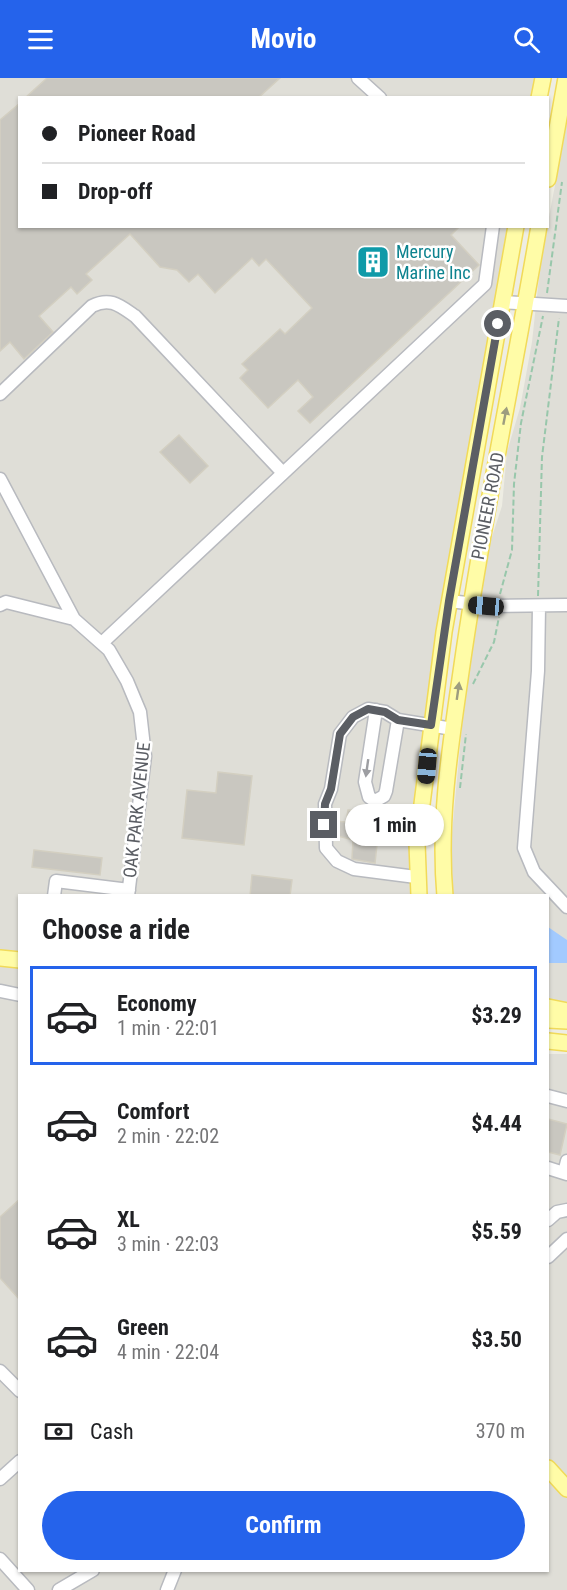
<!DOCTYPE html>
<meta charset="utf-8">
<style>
:root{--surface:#fff;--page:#f2f2f2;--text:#202124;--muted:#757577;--line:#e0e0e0;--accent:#2563eb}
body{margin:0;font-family:"Roboto Condensed",sans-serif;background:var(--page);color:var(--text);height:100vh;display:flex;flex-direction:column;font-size:22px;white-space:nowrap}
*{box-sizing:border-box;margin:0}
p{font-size:20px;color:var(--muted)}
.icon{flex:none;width:33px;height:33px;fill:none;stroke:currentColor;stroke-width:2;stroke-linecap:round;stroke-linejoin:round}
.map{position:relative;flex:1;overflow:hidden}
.panel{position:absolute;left:18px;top:816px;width:531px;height:678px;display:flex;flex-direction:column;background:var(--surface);border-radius:0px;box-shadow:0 2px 4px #0004}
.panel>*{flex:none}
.guide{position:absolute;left:18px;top:18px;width:531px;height:132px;border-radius:0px;box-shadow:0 2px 4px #0004;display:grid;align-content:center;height:132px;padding:0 24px;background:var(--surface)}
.end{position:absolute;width:27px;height:27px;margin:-14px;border:8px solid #5b5e64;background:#fff;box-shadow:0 0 0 3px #fff}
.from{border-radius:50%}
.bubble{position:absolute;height:42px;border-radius:21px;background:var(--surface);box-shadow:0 2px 4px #0004;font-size:20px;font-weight:700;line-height:42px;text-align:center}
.car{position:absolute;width:18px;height:36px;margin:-18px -9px;border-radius:8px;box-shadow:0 0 4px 2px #0007;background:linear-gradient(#222 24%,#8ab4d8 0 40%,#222 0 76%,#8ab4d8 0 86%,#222 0)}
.guide b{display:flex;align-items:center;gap:21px;height:57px;font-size:22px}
.guide b+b{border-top:2px solid var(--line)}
.guide i{width:15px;height:15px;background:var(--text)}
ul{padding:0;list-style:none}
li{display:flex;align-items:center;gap:18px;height:99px;margin:0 12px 9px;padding:0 12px;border:3px solid transparent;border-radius:0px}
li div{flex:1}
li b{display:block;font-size:22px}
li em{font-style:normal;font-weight:700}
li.on{border-color:var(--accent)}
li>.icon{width:54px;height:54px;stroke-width:1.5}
h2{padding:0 24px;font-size:27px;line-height:72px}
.pay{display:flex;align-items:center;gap:15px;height:66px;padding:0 24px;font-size:22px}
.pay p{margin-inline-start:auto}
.button{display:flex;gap:12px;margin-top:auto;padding:12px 24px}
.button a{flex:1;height:69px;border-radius:36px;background:var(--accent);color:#fff;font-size:24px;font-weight:700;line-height:69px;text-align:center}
header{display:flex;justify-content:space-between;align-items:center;height:78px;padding:0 24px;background:var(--accent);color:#fff;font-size:27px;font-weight:700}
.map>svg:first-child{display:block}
.industrial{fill:#dfded7}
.water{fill:#a2caff}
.building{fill:#c9c7c0;stroke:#d3cfc1;stroke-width:1.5}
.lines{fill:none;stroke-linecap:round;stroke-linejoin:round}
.minor-casing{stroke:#b8babf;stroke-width:15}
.major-casing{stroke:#f1da59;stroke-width:18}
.path{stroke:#98c7ab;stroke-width:2;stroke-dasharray:6 3;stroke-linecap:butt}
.minor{stroke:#fff;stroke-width:12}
.major{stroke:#fffca7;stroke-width:15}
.oneway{fill:#9d9d7f}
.oneway2{fill:#9d9ea2}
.route{stroke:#5b5e64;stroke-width:8}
.labels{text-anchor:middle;stroke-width:5;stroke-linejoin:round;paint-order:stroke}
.culture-label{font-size:18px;fill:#0d838f;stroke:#fff;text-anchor:start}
.street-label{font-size:18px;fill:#5b5e64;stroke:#fff}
</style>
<header><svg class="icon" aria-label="menu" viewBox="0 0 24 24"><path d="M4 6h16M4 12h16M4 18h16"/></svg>Movio<svg class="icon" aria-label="search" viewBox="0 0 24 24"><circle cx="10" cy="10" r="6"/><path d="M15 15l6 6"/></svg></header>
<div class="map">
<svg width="567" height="1512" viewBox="0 0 567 1512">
<rect width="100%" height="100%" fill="#eeede3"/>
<path class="industrial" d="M0,0H537L533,20H20V148L509,149L432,582L416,718L415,817L20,818V1492H548V976H567V1512H0Z
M567,44V929L548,926V818H453L451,767L462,647L475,551L489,468L502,428L507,374L520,330L532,264L541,181Z"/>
<path class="water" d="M548,849L567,862V885H548Z"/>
<path class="building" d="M47,0H280L258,20H25Z
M20,25V148H460L451,157L479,187L310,345L298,333L313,319L298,302L268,330L240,300L248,292L242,286L280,251L285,256L312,230L266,181L259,188L252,180L215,215L198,196L189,204L177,192L160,189L130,156L86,196L92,202L77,216L71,209L39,238L53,254L24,281L10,264L0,273V42Z
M179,357L208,388L190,405L160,374Z
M218,694L252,698L244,767L182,760L187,712L216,715Z
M348,732L386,735L384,757H378L375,785L352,781L353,762L334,757V743L346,744Z
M34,772L102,780L100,797L32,789Z
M252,797L292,802L290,818H250Z
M548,1041L567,1046L560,1077L548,1074Z
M20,1121V1222L0,1200V1139Z"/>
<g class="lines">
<g class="minor-casing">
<path id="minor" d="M358,0L380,20
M502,224L567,228
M0,316L92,228C110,219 119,227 135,238L283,395
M0,401L74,541L109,572L127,603L140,634L145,678L128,818
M449,523L493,528L567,527
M0,527L6,524L74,541
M539,528L538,593L524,770L534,794L567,829
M103,564L485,206L493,148
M376,632L365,704L369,719L375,723L384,718L386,713L398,642
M416,799L354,791L337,783L326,770L325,726L331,711L340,656L353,639L368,631L385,634L398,642L453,651
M54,818L56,803L129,812
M1,913L20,917
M548,1018L567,1023
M548,1090L567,1096
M564,1095L567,1083
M548,1142L557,1134L567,1132
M548,1179L567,1161
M0,1293L20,1313
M0,1401L20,1383
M0,1481L28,1512
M59,1512L93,1492
M167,1512L175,1492"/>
</g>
<g class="major-casing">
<path id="major" d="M539,20L543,0
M548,101L566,0
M419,818L417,765L444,554L516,148
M445,818C438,740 451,664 462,587C483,440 514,295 539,148
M0,880L20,882
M548,929L567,933
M548,942L567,943
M548,963L567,965
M548,1390L567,1411"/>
</g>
<path class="path" d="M547,215L562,104
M500,516L512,472L514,406L521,345L543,238
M538,518L542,379L559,240
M473,606L494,564L499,539
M460,710L466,656"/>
<use href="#minor" class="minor"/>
<use href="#major" class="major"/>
</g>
<defs><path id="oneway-solid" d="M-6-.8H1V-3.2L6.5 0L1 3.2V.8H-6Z" transform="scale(1.5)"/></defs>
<g class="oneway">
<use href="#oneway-solid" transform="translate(505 338) rotate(-79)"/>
<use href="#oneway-solid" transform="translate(458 613) rotate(-82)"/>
</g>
<use class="oneway2" href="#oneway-solid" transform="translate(367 690) rotate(98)"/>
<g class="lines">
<path class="route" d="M324,747L325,726L331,711L340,656L353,639L368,631L385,634L398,642L431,647L449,523L498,246"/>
</g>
<defs>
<g id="building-square" transform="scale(1.725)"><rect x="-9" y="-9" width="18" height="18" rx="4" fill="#0f9aa8" stroke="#fff"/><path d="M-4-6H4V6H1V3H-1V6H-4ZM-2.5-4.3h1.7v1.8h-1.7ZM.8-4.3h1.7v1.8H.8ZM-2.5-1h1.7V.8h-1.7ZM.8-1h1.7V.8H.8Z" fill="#fff"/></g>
</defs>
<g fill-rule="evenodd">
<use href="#building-square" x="373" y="184"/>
</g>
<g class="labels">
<g class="culture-label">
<text x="396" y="180">Mercury<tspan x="396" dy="21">Marine Inc</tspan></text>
</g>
<g class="street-label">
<text transform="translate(488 428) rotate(-79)" y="6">PIONEER ROAD</text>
<text transform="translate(137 732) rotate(-84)" y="6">OAK PARK AVENUE</text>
</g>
</g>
</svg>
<i class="end from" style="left:498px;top:246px"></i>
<i class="end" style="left:324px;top:747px"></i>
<div class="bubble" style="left:345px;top:726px;width:99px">1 min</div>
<i class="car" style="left:486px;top:528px;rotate:275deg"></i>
<i class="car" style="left:427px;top:688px;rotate:185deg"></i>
<div class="guide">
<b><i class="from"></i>Pioneer Road</b>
<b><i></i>Drop-off</b>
</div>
<section class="panel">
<h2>Choose a ride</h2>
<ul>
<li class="on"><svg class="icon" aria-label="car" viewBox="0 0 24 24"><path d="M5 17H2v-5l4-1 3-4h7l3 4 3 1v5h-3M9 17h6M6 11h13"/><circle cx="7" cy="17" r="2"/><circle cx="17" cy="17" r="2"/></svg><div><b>Economy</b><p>1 min · 22:01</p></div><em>$3.29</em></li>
<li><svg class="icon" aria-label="car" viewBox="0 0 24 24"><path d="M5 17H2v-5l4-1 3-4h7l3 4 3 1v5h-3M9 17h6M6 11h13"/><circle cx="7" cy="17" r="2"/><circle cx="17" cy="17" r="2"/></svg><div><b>Comfort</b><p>2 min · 22:02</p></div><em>$4.44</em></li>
<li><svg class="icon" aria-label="car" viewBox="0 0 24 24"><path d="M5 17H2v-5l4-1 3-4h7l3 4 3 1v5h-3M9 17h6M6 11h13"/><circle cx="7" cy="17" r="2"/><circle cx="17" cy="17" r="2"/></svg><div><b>XL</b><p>3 min · 22:03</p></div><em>$5.59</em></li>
<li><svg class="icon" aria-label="car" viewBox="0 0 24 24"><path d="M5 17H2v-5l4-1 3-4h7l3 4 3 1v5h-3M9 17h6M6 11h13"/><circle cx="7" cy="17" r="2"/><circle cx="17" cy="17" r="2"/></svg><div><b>Green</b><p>4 min · 22:04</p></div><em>$3.50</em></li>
</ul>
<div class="pay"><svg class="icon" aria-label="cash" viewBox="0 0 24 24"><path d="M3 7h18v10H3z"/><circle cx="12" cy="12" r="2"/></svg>Cash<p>370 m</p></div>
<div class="button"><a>Confirm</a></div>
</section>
</div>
